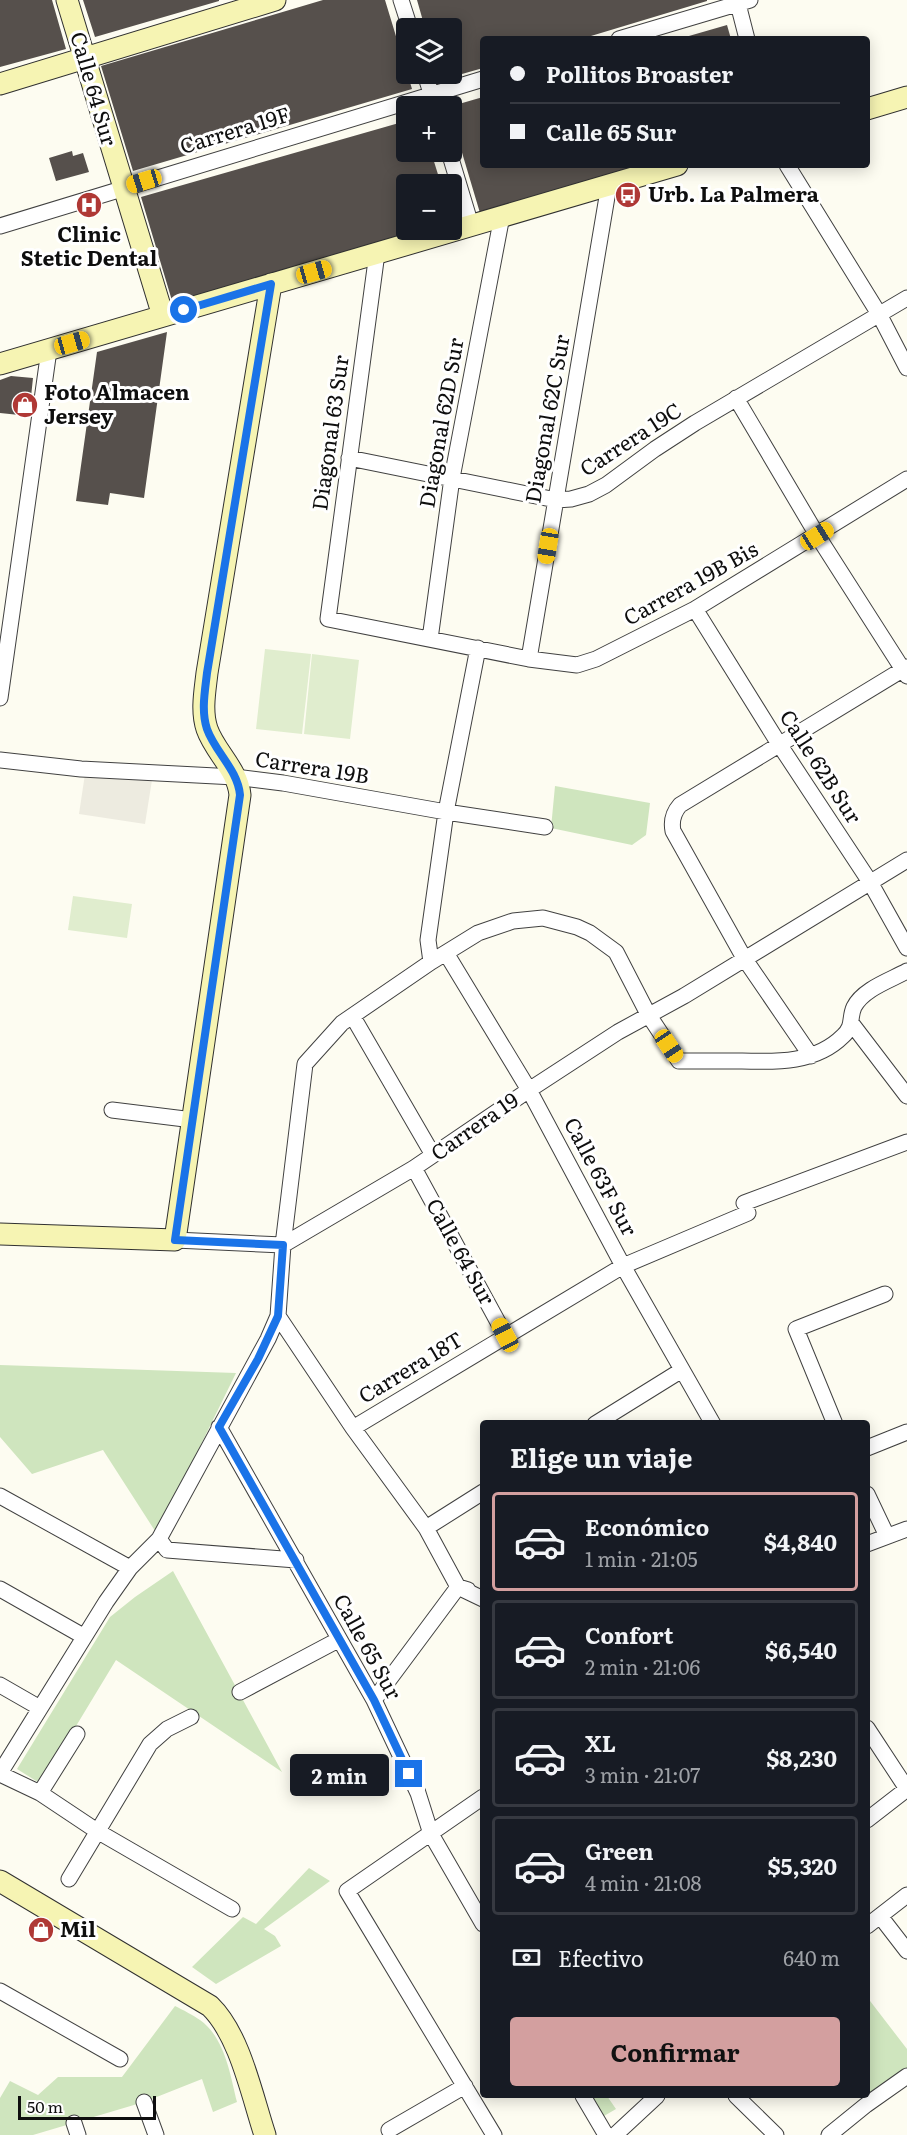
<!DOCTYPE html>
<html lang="es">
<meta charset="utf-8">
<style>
:root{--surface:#171b24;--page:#242831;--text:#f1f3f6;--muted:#9ea1a6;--line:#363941;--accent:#d39f9f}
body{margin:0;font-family:Literata,serif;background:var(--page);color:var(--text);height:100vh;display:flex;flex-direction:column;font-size:22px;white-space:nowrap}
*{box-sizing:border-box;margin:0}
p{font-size:20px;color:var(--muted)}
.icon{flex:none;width:33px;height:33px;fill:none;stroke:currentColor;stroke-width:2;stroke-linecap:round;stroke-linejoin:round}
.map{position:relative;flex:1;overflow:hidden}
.panel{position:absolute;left:480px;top:1420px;width:390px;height:678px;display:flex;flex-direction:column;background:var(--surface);border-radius:6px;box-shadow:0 3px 15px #0003}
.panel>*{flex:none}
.banner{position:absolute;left:480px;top:36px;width:390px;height:132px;border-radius:6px;box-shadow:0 3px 15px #0003;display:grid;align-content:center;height:132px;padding:0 30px;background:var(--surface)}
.fabs{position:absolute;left:396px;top:18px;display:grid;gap:12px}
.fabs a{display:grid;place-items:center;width:66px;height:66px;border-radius:6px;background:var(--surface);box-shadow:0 3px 15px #0003;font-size:30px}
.scale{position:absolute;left:18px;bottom:15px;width:138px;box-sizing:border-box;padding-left:6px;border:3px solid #0e0e0e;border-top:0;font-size:16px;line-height:21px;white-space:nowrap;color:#0e0e0e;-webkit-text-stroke:4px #fff;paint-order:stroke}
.end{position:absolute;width:27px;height:27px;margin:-14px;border:8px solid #1a73e8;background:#fff;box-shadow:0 0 0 3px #fff}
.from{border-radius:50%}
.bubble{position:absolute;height:42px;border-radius:6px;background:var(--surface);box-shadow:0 3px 15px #0003;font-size:20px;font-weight:700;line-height:42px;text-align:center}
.car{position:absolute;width:18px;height:36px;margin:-18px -9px;border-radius:8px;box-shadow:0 0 4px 2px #0007;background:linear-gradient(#f5c518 24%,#345 0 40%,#f5c518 0 76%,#345 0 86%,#f5c518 0)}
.banner b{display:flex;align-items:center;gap:21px;height:57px;font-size:22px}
.banner b+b{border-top:2px solid var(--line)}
.banner i{width:15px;height:15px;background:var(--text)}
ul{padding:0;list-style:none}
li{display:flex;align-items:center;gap:18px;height:99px;margin:0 12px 9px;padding:0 18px;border:3px solid var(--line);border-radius:6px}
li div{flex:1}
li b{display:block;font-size:22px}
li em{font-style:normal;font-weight:700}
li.selected{border-color:var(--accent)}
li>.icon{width:54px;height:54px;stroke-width:1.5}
h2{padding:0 30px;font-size:27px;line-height:72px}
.pay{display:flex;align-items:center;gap:15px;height:66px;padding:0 30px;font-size:22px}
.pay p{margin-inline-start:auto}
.primary-button{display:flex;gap:12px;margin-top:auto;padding:12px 30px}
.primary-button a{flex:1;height:69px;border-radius:6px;background:var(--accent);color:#111;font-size:24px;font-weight:700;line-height:69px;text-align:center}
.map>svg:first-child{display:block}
.green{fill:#cfe5be}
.pitch{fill:#e0edce}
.plaza{fill:#edebe0}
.building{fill:#56504c}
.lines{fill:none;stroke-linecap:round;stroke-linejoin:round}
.street-casing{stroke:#414141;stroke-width:17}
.secondary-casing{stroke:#303030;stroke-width:23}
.street{stroke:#fff;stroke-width:15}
.secondary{stroke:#f6f4b3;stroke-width:21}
.route{stroke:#1a73e8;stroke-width:8}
.labels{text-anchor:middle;stroke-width:6;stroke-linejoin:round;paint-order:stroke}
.street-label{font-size:21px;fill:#0e0e0e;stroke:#fff}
.poi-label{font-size:21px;font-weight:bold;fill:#0e0e0e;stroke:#fff;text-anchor:start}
</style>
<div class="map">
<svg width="907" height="2135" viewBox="0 0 907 2135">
<rect width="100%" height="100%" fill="#fdfcf1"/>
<path class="green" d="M555,786L650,803L646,835L632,845L551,828Z
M0,1365L236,1373L157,1534L103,1450L32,1474L0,1437Z
M173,1571L282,1772L116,1660L41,1784L17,1769L110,1617L135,1597Z
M309,1868L330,1881L264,1929L275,1936L281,1946L216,1984L192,1967L243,1917L256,1924Z
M867,1997L907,2049V2068L870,2096L867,2092Z
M175,2006C183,2010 193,2015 200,2020C225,2038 230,2074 237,2102L213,2112L202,2079L144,2102L33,2135H0V2098L10,2081L38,2095L58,2077H122Z
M592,2096H607L616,2109L604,2116Z"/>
<path class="pitch" d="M265,649L311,654L302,734L256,729Z
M312,654L359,660L350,739L304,734Z
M73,896L132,904L127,938L68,930Z"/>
<path class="plaza" d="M85,774L152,780L145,824L79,814Z"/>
<path class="building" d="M0,0H52L66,49L0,67Z
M83,0H219V1L95,37Z
M323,0H385L412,89L133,171L101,66Z
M417,0H707V1L581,39H483V68L441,80L439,74H452V28H425Z
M727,25L731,39H682V38Z
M483,97V165H641L480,213L452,119V106Z
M406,121V152H431L441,184H406V230H422L173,304L141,197Z
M72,151L73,156L83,153L89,172L56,181L49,158Z
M167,332L144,498L110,493L108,505L76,501L97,352Z
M11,376L33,378L29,416L0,413V380Z"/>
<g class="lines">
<g class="street-casing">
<path id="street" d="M401,0L410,28
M737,0L747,39
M619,39L750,0
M425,74L435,106
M449,152L471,225
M787,165L879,314L907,368
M0,226L483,79
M377,253L328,619L529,659L577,665L596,659L695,609L907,479
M736,398L817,535L907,676
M349,458L556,500L571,499L589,494L606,485L655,449L695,423L907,298
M695,609L779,744L870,882L907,948
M430,639L452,478L502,216
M529,659L609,185
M0,698L49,350
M0,760L81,769L235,777L283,783L446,812L545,827
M446,953L529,1090L623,1266L713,1424
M431,962L428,940L446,812L478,648
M353,1017L433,1155
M852,1024L907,1096
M811,1056L744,958L673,831C671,821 673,813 680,805L907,667
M112,1110L193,1120
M414,1168L505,1335
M744,1203L907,1142
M175,1240L283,1245L414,1168L529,1090L618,1032L684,996L907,860
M278,1316L353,1428L426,1528L458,1587L483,1599
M595,1424L682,1370
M835,1424L796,1329L885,1294
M219,1427L374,1700L418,1793L431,1834L483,1924
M353,1428L623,1266L748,1213
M867,1448L907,1432
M867,1494L887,1536
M0,1496L130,1568
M426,1528L483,1492
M159,1539L167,1550L296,1560
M867,1544L907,1529
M0,1589L83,1636
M0,1685L40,1708
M240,1692L338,1640
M374,1700L458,1587L468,1590
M867,1728L907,1789
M0,1773L106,1602L130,1568L159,1539L268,1339L278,1316L283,1245L305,1064L342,1023L431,962L478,933L513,921L543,918L577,927L590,933L616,952L648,1014L679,1061C699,1061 719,1061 739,1061C775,1062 815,1064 843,1036C854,1026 849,1018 854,1007C863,989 891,980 907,971
M0,1774L40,1793L97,1831L232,1909
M40,1793L77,1734
M483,1797L347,1891L494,2135
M867,1820L907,1789
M69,1879L150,1744L167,1729L191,1717
M880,1916L907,1951
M867,1926L907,1895
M0,1991L120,2059
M583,2096L606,2135
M736,2096L776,2135
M144,2102L156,2135
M74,2123L78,2135
M389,2130L465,2086
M615,2135L657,2096
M829,2135L866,2105L907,2076"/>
</g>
<g class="secondary-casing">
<path id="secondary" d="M67,0L163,316
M0,84L275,0
M867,109L907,97
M0,364L677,165
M0,1234L175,1240L240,795C238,770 215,752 207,729C201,711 205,691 207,673L271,284
M0,1881L210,2006C240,2035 252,2096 265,2135"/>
</g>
<use href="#street" class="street"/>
<use href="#secondary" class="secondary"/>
</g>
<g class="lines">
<path class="route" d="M184,310L271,284L207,673C205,691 201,711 207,729C215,752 238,770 240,795L175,1240L283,1245L278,1316L258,1359L219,1427L374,1700L409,1774"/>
</g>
<defs>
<g id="bus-disc" transform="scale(1.35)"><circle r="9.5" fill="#af3835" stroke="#fff"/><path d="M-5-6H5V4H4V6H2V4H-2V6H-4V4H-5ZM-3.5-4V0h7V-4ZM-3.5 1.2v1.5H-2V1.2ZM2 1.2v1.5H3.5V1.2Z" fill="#fff"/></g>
<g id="hospital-disc" transform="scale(1.35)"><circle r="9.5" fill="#af3835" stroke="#fff"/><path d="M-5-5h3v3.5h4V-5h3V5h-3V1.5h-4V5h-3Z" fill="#fff"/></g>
<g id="shop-disc" transform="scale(1.35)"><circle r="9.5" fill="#af3835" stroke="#fff"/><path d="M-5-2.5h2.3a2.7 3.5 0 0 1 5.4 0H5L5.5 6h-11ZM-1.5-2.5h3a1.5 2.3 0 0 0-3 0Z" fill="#fff"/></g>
</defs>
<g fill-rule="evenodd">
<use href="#bus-disc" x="628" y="195"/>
<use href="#hospital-disc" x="89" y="205"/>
<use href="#shop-disc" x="25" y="405"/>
<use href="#shop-disc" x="41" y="1930"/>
</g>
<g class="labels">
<g class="street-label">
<text transform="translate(93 89) rotate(74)" y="7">Calle 64 Sur</text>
<text transform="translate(235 131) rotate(-17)" y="7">Carrera 19F</text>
<text transform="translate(548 419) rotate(-80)" y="7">Diagonal 62C Sur</text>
<text transform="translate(442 423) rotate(-80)" y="7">Diagonal 62D Sur</text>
<text transform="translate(331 433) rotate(-82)" y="7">Diagonal 63 Sur</text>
<text transform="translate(631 440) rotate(-33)" y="7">Carrera 19C</text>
<text transform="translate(691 584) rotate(-29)" y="7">Carrera 19B Bis</text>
<text transform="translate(820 767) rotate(57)" y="7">Calle 62B Sur</text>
<text transform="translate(312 768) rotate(9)" y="7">Carrera 19B</text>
<text transform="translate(475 1127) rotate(-35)" y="7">Carrera 19</text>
<text transform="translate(600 1177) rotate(62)" y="7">Calle 63F Sur</text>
<text transform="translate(460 1252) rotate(61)" y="7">Calle 64 Sur</text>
<text transform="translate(411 1368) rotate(-31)" y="7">Carrera 18T</text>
<text transform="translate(367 1647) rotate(61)" y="7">Calle 65 Sur</text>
</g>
<g class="poi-label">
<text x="648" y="202">Urb. La Palmera</text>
<text x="89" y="242" text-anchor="middle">Clinic<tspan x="89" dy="24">Stetic Dental</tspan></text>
<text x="44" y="400">Foto Almacen<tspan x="44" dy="24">Jersey</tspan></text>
<text x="60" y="1937">Mil</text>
</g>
</g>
</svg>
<div class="fabs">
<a><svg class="icon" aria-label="layers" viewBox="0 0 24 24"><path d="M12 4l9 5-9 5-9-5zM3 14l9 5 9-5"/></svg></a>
<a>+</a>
<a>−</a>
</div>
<div class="scale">50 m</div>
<i class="end from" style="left:184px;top:310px"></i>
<i class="end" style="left:409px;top:1774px"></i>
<div class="bubble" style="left:290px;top:1754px;width:99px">2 min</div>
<i class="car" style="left:144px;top:181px;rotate:253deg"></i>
<i class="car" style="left:314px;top:272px;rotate:74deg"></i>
<i class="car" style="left:72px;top:343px;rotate:74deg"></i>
<i class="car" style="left:817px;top:536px;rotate:58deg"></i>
<i class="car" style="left:548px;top:546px;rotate:189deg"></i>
<i class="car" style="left:669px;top:1046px;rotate:146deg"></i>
<i class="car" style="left:505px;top:1335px;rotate:332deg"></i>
<div class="banner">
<b><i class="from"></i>Pollitos Broaster</b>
<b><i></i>Calle 65 Sur</b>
</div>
<section class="panel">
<h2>Elige un viaje</h2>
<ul>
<li class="selected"><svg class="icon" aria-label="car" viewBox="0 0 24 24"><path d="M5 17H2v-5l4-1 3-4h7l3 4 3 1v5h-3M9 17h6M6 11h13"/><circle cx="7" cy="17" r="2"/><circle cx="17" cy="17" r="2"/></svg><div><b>Económico</b><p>1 min · 21:05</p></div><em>$4,840</em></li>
<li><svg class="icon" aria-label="car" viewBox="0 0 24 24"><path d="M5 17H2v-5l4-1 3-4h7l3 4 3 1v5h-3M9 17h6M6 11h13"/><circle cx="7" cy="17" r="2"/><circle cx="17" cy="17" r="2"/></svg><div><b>Confort</b><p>2 min · 21:06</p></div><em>$6,540</em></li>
<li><svg class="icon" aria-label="car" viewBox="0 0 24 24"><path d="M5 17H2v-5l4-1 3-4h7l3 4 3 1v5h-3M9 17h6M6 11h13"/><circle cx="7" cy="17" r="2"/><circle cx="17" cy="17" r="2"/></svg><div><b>XL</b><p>3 min · 21:07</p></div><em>$8,230</em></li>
<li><svg class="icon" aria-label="car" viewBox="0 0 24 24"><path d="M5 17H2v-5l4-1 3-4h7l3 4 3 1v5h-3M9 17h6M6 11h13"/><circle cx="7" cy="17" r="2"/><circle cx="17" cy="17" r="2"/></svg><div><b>Green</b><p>4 min · 21:08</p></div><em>$5,320</em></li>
</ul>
<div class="pay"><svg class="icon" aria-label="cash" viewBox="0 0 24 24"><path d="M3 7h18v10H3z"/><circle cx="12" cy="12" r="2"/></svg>Efectivo<p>640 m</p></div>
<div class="primary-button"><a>Confirmar</a></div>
</section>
</div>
